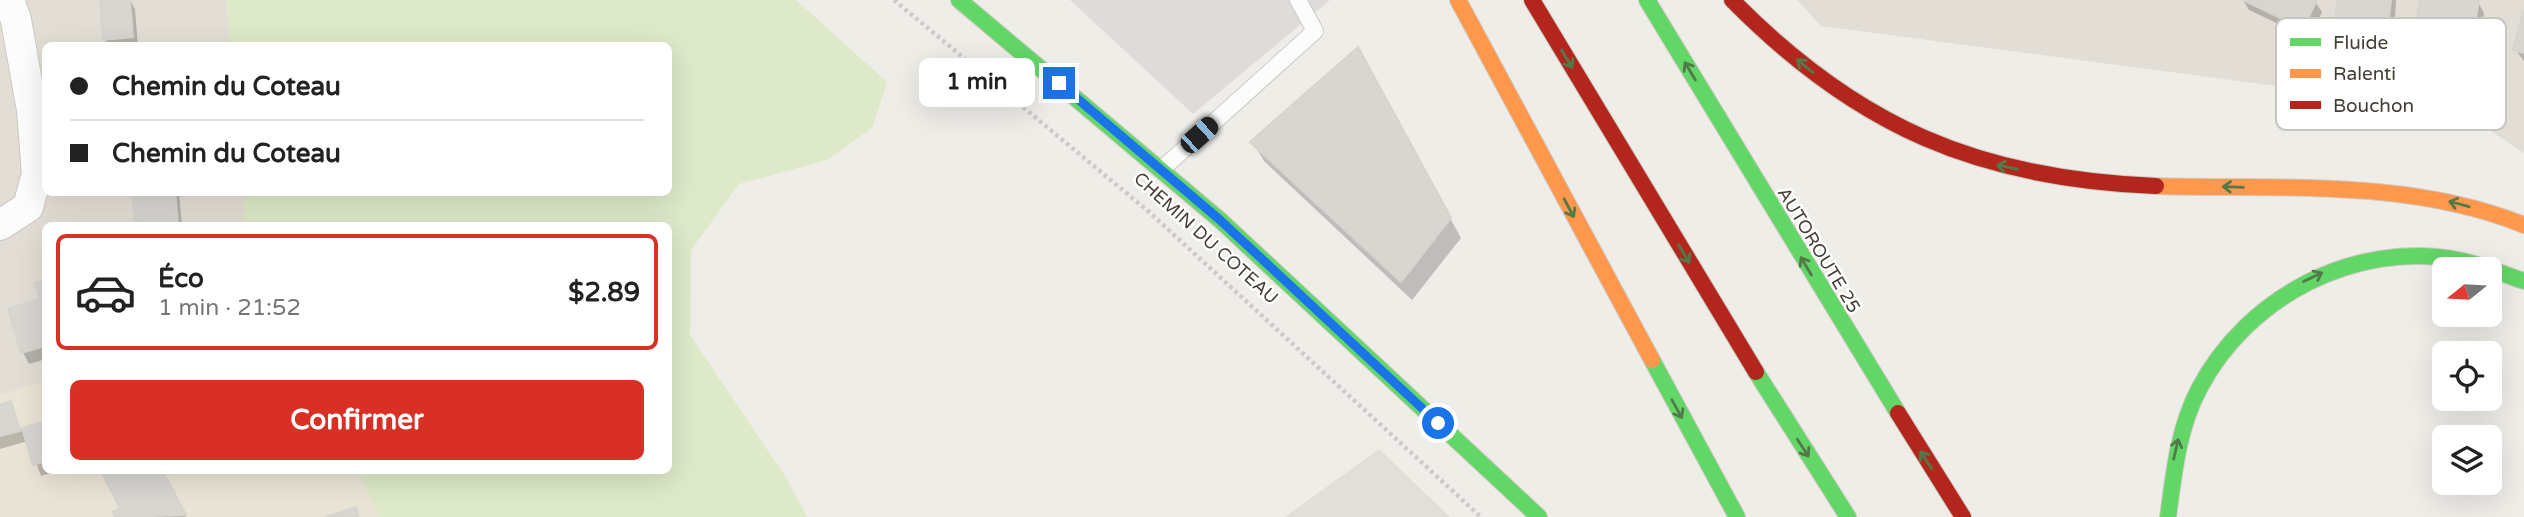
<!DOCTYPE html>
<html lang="fr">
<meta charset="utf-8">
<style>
:root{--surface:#fff;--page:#f2f2f2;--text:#222;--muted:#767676;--line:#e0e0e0;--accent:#d93025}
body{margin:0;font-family:"Varela Round",sans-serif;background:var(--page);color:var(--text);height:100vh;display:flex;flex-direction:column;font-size:26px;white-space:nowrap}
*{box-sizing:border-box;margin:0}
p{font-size:23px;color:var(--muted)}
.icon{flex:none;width:38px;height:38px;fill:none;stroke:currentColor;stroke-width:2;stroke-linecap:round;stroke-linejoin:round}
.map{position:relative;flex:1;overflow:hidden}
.sheet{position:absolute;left:42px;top:222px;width:630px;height:252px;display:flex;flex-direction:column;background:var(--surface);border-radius:10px;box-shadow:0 7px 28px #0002}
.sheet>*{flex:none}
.top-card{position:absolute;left:42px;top:42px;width:630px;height:154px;border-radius:10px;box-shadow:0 7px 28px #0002;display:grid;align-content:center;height:154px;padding:0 28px;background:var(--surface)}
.needle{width:46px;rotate:252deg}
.buttons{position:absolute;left:2432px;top:257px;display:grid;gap:14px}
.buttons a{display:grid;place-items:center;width:70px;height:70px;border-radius:10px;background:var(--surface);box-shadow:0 7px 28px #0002;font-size:35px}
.end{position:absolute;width:32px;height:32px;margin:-16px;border:9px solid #1a73e8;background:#fff;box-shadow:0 0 0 4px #fff}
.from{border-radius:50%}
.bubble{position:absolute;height:49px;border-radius:10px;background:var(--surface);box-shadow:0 7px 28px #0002;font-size:23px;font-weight:700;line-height:49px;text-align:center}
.car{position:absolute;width:21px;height:42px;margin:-21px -10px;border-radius:9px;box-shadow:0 0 5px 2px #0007;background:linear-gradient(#222 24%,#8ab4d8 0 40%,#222 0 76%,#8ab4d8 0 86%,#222 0)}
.top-card b{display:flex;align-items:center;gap:24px;height:66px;font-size:26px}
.top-card b+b{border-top:2px solid var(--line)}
.top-card i{width:18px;height:18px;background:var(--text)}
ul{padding:12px 0 0;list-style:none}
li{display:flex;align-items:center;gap:21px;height:116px;margin:0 14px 10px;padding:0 14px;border:4px solid transparent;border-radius:10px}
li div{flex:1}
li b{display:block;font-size:26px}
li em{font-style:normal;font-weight:700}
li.current{border-color:var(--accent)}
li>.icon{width:63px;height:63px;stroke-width:1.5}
.action{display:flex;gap:14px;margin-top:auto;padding:14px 28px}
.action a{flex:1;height:80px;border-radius:10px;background:var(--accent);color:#fff;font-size:28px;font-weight:700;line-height:80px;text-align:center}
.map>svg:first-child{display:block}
.residential{fill:#e3ded5}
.industrial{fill:#e2ded9}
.education{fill:#eae4d7}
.green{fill:#dde9c9}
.parking{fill:#dedcd8}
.shadow{fill:#0003}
.building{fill:#d8d6d1;stroke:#d7d4ce;stroke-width:2}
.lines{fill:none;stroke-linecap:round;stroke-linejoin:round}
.lane-casing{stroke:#cbc9c4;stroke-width:18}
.street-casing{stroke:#cbc9c4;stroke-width:32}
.fast-casing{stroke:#cecabf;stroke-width:18}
.slow-casing{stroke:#cecabf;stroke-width:18}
.jam-casing{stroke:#cecabf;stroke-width:18}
.path{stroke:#cdcbc7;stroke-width:4.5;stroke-dasharray:3.5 3.5;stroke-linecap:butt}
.lane{stroke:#fdfcfc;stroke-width:16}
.street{stroke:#fdfcfc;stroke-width:30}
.fast{stroke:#63d668;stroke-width:16}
.slow{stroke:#ff974d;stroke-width:16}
.jam{stroke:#b3261e;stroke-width:16}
.oneway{stroke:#507b49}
.route{stroke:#1a73e8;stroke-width:9}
.labels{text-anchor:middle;stroke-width:5;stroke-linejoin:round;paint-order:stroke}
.street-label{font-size:18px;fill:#443e35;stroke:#fff}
.key{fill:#fff;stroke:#c7c5c2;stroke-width:2}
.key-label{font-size:19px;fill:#443e35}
</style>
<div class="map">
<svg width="2524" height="517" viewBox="0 0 2524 517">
<rect width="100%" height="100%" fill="#efede8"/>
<path class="residential" d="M0,0H226L230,45L46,46V192L245,193L246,204L242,226H46V471H359L379,517H0Z
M1797,0H2524V153L2459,110L1821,26Z"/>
<path class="industrial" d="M1379,449L1450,517H1285Z"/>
<path class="education" d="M45,381L46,471H359L379,517H0V395Z"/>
<path class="green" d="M226,0H796L887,82L872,128L827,160L739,184L691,250L690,335L787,479L807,517H379L359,471H668V226H242L245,193L668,192V46L230,45Z"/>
<path class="parking" d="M1070,0H1330L1193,114Z"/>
<path class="shadow" d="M106,0H130L135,9L138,46H108L105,39Z
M2243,0H2314L2322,12L2310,39L2249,10Z
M2339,0H2396L2394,38L2343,33L2337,21Z
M2422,0L2478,2L2484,13L2477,53L2423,43L2416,31Z
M2524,17V61L2515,49Z
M1368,68L1461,238L1412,300L1264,161L1253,142Z
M134,192H179L182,226H138Z
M46,282V359L29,364L23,352Z
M10,403L21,430L46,423V471H57L41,476L28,441L0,449V407Z
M101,471H162L186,517H117L115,513L123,509Z"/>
<path class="building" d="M100,0H130L133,37L103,40Z
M2243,0H2317L2303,29Z
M2337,0H2391L2388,27L2335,22Z
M2420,0H2479L2472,42L2414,32Z
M2523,12L2524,13V53L2513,50Z
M1358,47L1451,218L1401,282L1250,142Z
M132,192H175L178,223L136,226Z
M46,280V346L21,353L8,309L40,299L35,283Z
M11,401L20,431L0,436V405Z
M46,421V461L33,465L22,428Z
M101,471H163L186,515L115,517L113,512L120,508Z
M356,507L359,517H325Z"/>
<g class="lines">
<g class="lane-casing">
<path id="lane" d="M1162,169L1315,31L1298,0"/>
</g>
<g class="street-casing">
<path id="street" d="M0,225L28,207L37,174L32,110L16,20L9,0"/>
</g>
<g class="fast-casing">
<path id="fast" d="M959,0L1220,220L1539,517
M1647,0L1898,413
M1652,360L1737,517
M1756,372L1848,517
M2168,517C2174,473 2178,429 2199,389C2247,297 2355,240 2458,260C2480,264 2503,274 2524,281"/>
</g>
<g class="slow-casing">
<path id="slow" d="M1458,0L1652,360
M2156,186C2279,190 2408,178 2524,225"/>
</g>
<g class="jam-casing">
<path id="jam" d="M1532,0L1756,372
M1732,0C1857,127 1979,179 2156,186
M1898,413L1963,517"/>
</g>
<path class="path" d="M894,0L1148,211L1481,517"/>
<use href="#lane" class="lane"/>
<use href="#street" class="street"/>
<use href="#fast" class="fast"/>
<use href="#slow" class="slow"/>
<use href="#jam" class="jam"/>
</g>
<defs><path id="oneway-shaft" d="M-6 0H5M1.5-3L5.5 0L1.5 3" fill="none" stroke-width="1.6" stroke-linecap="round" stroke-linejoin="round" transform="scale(1.75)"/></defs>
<g class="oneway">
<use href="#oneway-shaft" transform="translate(1567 59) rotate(59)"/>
<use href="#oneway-shaft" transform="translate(1805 66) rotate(-141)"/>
<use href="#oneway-shaft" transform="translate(1690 71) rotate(-121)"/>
<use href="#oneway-shaft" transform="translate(2007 167) rotate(-168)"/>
<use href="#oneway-shaft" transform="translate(2233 187) rotate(-178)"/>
<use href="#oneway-shaft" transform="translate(2459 204) rotate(-165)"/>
<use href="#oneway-shaft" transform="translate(1569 208) rotate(62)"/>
<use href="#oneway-shaft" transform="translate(1684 254) rotate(59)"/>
<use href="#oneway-shaft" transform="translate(1806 266) rotate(-121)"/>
<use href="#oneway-shaft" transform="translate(2313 277) rotate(-26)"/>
<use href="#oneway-shaft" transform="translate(1677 409) rotate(61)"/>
<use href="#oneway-shaft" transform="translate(1803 448) rotate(57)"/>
<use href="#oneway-shaft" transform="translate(2176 449) rotate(-77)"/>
<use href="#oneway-shaft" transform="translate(1926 460) rotate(-123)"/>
</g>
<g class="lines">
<path class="route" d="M1059,83L1220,220L1438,423"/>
</g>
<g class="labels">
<g class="street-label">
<text transform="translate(1206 238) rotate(42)" y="6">CHEMIN DU COTEAU</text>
<text transform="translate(1819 250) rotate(59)" y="6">AUTOROUTE 25</text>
</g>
</g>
<rect x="2276" y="18" width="230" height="112" rx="10" class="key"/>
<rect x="2290" y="38" width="31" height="8" fill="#63d668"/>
<rect x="2290" y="69" width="31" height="9" fill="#ff974d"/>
<rect x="2290" y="101" width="31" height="8" fill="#b3261e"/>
<g class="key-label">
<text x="2333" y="49">Fluide</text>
<text x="2333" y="80">Ralenti</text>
<text x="2333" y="112">Bouchon</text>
</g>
</svg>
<div class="buttons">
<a><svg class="needle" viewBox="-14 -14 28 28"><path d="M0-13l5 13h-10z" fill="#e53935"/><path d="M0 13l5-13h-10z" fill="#767676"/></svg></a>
<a><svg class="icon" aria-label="locate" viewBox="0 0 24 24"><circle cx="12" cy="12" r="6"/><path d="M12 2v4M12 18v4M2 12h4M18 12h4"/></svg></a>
<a><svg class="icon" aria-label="layers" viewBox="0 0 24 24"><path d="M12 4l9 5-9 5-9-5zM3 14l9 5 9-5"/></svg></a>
</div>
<i class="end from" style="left:1438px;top:423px"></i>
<i class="end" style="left:1059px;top:83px"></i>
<div class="bubble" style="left:919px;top:58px;width:116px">1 min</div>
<i class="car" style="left:1199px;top:135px;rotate:48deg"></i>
<div class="top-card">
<b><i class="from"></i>Chemin du Coteau</b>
<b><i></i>Chemin du Coteau</b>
</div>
<section class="sheet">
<ul>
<li class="current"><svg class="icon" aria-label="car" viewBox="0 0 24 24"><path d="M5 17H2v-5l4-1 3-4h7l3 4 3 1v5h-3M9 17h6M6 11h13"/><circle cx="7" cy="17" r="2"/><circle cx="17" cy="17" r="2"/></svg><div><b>Éco</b><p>1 min · 21:52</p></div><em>$2.89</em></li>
</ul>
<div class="action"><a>Confirmer</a></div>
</section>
</div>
